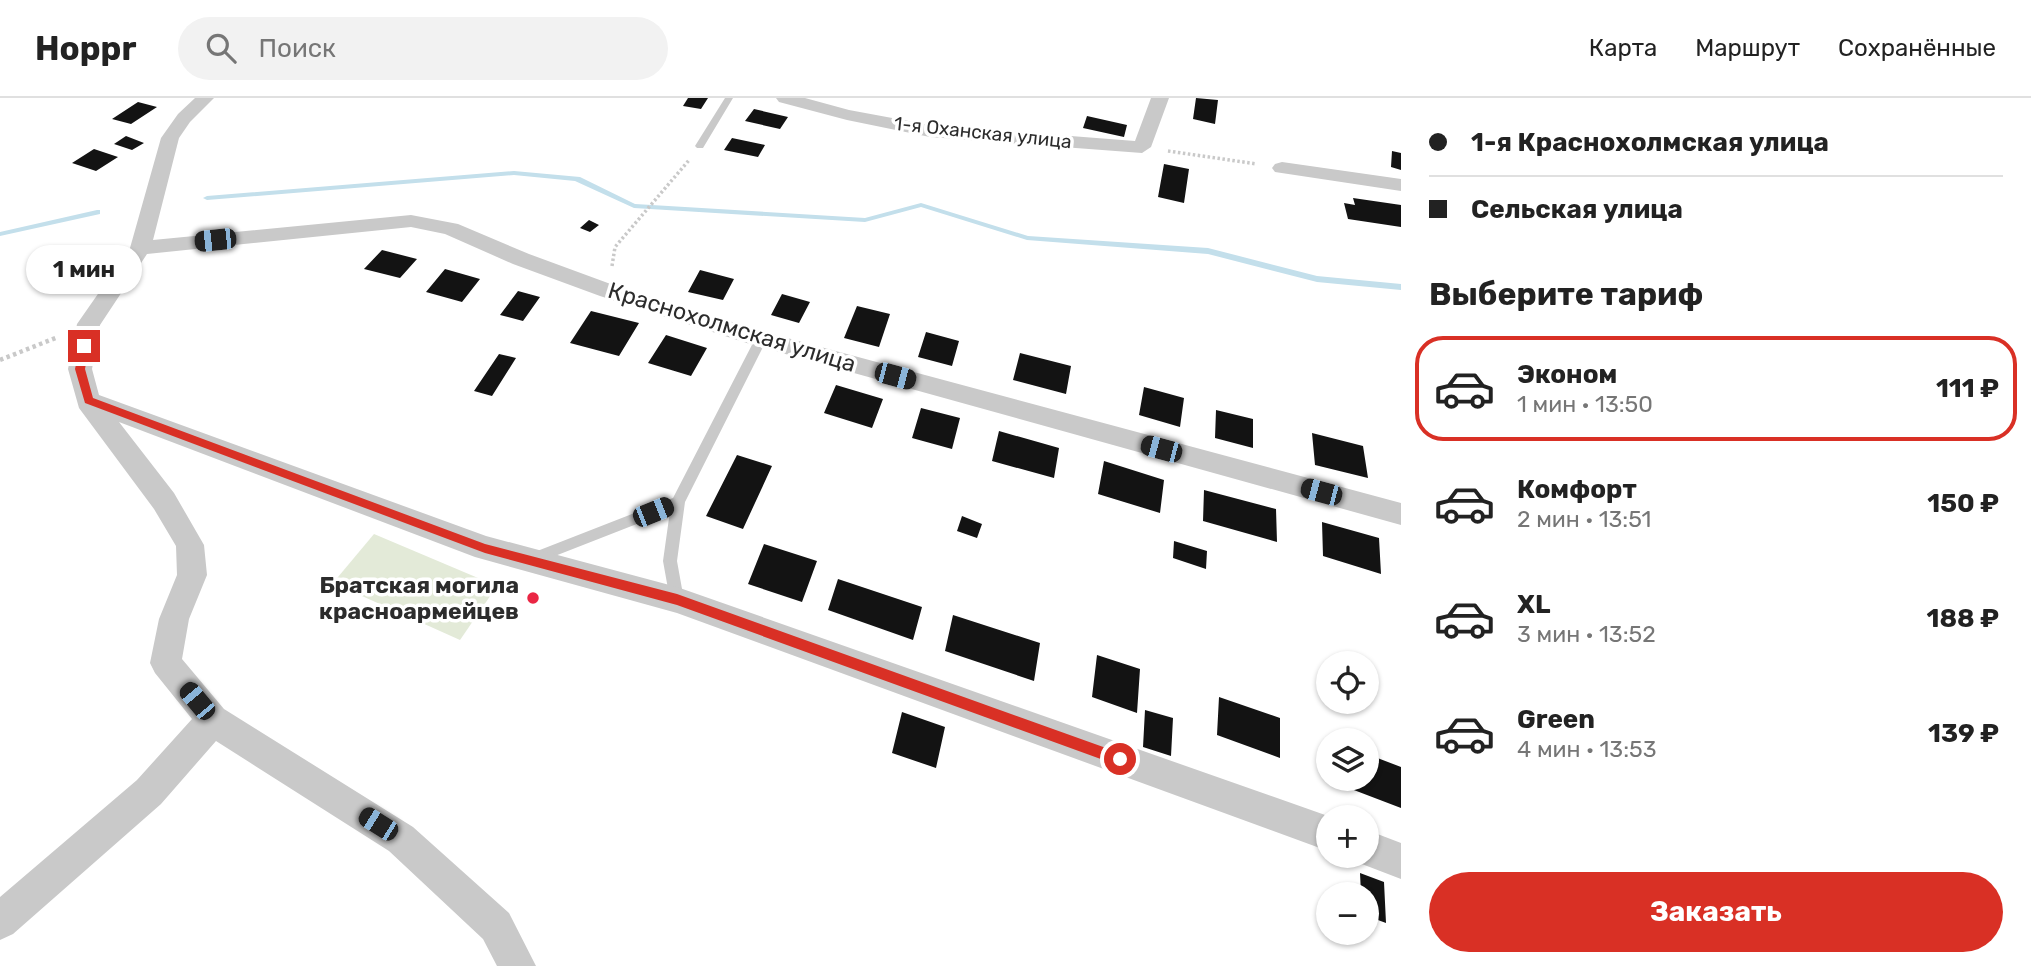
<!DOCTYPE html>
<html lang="ru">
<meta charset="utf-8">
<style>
:root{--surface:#fff;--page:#f2f2f2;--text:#222;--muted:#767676;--line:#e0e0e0;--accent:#d93025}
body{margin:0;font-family:Rubik,sans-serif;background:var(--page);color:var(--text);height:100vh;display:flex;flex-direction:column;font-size:26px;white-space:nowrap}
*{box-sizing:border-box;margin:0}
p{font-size:23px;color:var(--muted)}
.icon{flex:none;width:38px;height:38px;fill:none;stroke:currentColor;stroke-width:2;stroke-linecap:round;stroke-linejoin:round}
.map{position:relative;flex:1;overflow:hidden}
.side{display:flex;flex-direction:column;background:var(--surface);width:630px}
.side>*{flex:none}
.guide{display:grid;align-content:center;height:154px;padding:0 28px;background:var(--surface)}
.buttons{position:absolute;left:1316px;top:553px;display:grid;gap:14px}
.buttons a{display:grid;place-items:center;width:63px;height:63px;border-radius:50%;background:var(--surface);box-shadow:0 2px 5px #0004;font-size:35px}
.end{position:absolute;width:32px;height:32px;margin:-16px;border:9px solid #d93025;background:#fff;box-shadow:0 0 0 4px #fff}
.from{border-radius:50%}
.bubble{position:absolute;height:49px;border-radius:24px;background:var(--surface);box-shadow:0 2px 5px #0004;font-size:23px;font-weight:700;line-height:49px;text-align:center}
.car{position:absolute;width:21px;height:42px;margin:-21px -10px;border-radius:9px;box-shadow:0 0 5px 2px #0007;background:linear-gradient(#222 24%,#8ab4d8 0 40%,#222 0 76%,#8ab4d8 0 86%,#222 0)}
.guide b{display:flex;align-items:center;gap:24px;height:66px;font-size:26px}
.guide b+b{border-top:2px solid var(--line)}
.guide i{width:18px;height:18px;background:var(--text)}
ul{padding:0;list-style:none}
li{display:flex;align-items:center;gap:21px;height:105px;margin:0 14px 10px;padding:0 14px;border:4px solid transparent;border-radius:28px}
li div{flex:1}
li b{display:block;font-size:26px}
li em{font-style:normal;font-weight:700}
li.on{border-color:var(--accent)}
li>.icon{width:63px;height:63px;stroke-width:1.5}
h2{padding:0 28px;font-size:32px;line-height:84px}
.primary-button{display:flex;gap:14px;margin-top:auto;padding:14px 28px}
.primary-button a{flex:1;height:80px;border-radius:42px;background:var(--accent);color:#fff;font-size:28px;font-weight:700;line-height:80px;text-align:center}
header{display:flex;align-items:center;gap:42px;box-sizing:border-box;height:98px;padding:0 35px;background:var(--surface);border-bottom:2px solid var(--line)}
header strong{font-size:33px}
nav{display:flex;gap:38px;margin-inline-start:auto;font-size:24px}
.search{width:490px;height:63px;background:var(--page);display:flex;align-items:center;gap:18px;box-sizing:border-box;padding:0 24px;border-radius:38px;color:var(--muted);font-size:26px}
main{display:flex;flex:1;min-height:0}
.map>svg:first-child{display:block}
.green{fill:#e3ead8}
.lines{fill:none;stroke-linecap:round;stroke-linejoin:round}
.stream{fill:#c3dfeb;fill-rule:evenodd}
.building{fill:#131313}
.path-far1{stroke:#c9c9c9;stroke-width:3.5;stroke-dasharray:2.5 2.5;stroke-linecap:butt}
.path{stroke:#c9c9c9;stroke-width:4.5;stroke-dasharray:3.5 3.5;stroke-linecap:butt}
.service{fill:#c9c9c9;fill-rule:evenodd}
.minor{fill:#c9c9c9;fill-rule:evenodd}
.route{fill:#d93025}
.poi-dot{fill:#ea2644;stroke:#fff;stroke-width:2.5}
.labels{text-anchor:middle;stroke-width:7;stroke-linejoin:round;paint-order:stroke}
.far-street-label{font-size:19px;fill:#2c2c2c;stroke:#fff}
.street-label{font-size:23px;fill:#2c2c2c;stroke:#fff}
.poi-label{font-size:23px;font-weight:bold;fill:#2c2c2c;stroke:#fff;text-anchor:end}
</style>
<header>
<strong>Hoppr</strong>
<div class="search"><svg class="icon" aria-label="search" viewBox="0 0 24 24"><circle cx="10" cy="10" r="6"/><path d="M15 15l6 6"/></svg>Поиск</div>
<nav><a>Карта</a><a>Маршрут</a><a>Сохранённые</a></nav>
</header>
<main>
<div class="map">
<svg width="1401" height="868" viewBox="0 0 1401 868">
<rect width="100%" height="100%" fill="#fff"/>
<path class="green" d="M374,436L497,488L460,542L333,485Z"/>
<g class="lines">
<path class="stream" d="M514,73L580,79L635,106L865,120L921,105L1028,138L1208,150L1317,178L1401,186V192L1317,184L1208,156L1027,142L921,109L865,124L634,110L575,83L514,77L207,102L203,100L207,98Z
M97,112H100V116L0,138V134Z"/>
</g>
<path class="building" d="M688,0H708L701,11L683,8Z
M1196,0L1218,2L1215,26L1193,21Z
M138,4L157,9L131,26L112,21Z
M754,11L788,19L780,31L745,23Z
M1087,18L1127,27L1124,39L1083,30Z
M126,38L144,45L132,52L114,46Z
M732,40L765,47L758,59L724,52Z
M94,51L118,59L96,73L72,65Z
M1392,53L1401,55V72L1391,69Z
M1164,66L1189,71L1184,105L1158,99Z
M1353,100L1401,107V129L1348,121L1344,105L1355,107Z
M589,122L599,127L590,134L580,130Z
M382,152L417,161L400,180L364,171Z
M445,171L480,181L462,204L426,194Z
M700,172L734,181L723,202L688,194Z
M518,193L540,199L523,223L500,217Z
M782,196L810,204L799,225L771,217Z
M857,208L890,216L879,249L844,240Z
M591,213L639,225L619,258L570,245Z
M926,234L959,243L952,268L918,259Z
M666,237L707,250L691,278L648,265Z
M1020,255L1071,268L1066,296L1013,282Z
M499,256L516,260L492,298L474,293Z
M836,287L883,301L872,330L824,315Z
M1144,289L1184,300L1180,329L1139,317Z
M921,310L960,320L952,351L912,340Z
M1216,312L1253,321V350L1215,340Z
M999,333L1059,350L1054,380L992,363Z
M1312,335L1363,348L1368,380L1315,367Z
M737,357L772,368L743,431L706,418Z
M1104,363L1164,382L1160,415L1098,396Z
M1204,392L1276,411L1277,444L1203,423Z
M962,418L982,426L977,440L957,433Z
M1322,424L1379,440L1381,476L1323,458Z
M1174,443L1207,453L1206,471L1173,460Z
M764,446L817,463L802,504L748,486Z
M838,481L922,509L913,542L828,512Z
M953,517L1040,545L1034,583L945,553Z
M1097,557L1140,571L1137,615L1092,599Z
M1219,599L1280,620V660L1217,637Z
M1145,612L1173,620L1171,658L1143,649Z
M902,614L945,629L936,670L892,655Z
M1326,639H1328V681H1367V656L1401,669V710L1325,681Z
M1360,775L1384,784L1386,825L1367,818V796H1361Z"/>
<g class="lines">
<path class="path-far1" d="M1168,53L1257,66
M612,168L615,149L690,61"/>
<path class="path" d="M0,262L58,239"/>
<path class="service" d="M725,0H733L703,50H697L695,48Z
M761,237L767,241L685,404L677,463L684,502L682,507L677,509L672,507L670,502L663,463L670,413L537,465L532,467L527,465L525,461L527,457L673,400L755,241Z"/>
<path class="minor" d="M195,0H214L190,24L179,40L153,142L411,117L458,126L529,156L616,188L765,234L1401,405V427L753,247L600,198L513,166L445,136L411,129L147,156L100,227L92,271L99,297L486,438L677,489L1328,718V753L677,515L475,459L119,324L174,395L204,447L207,477L189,521L182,561L224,611L413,729L509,815L536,868H497L483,841L389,753L216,643L161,706L13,836L0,842V799L137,682L192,621L155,575L150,565L159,521L177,477L176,448L154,411L79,310L68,271L77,226L130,150L161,40L178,16Z
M776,0H805L849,12L930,27L1135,43L1151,0H1169L1151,49L1142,55L930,39L847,22L779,4Z
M1282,64L1401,81V93L1275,74L1272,70L1275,66Z
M1367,732L1401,745V781L1354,763L1352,758H1367Z"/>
</g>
<path class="route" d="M84,245L89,248L85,271L93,300L485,446L677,496L1120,655L1127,661L1120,668L677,507L485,455L85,305L75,271L80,248Z"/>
<circle class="poi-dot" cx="533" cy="500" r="7"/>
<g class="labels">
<g class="far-street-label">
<text transform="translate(983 34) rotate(6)" y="7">1-я Оханская улица</text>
</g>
<g class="street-label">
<text transform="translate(732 229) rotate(17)" y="8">Краснохолмская улица</text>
</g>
<g class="poi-label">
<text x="519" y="495">Братская могила<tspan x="519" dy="26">красноармейцев</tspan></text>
</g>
</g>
</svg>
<div class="buttons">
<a><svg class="icon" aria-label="locate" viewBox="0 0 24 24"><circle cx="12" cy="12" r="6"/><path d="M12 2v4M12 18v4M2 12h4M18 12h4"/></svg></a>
<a><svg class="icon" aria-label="layers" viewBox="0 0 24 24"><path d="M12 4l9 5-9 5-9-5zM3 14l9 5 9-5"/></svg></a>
<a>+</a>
<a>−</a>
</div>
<i class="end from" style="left:1120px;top:661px"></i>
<i class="end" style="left:84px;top:248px"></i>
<div class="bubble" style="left:26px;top:147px;width:116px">1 мин</div>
<i class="car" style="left:215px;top:142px;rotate:264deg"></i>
<i class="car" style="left:895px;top:278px;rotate:105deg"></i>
<i class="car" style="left:1161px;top:351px;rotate:285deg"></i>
<i class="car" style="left:1321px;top:394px;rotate:285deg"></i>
<i class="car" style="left:653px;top:414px;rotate:68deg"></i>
<i class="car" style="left:197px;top:603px;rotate:320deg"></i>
<i class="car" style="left:378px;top:726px;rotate:302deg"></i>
</div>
<section class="side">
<div class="guide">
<b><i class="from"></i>1-я Краснохолмская улица</b>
<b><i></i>Сельская улица</b>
</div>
<h2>Выберите тариф</h2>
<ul>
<li class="on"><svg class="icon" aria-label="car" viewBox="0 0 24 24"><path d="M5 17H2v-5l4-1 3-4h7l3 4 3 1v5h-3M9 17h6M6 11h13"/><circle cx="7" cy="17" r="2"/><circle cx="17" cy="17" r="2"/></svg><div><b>Эконом</b><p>1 мин · 13:50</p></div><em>111 ₽</em></li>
<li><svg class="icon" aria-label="car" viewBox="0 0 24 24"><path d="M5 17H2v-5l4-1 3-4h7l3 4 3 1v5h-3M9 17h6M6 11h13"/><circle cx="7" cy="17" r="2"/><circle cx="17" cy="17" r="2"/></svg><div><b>Комфорт</b><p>2 мин · 13:51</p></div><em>150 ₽</em></li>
<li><svg class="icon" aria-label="car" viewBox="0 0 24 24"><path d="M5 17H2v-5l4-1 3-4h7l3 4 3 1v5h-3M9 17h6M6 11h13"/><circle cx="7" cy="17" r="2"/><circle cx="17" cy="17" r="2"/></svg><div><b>XL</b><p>3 мин · 13:52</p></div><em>188 ₽</em></li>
<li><svg class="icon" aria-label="car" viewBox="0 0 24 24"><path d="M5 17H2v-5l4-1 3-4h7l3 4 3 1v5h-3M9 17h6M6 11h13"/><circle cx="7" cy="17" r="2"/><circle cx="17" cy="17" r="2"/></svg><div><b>Green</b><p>4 мин · 13:53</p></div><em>139 ₽</em></li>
</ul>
<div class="primary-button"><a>Заказать</a></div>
</section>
</main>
